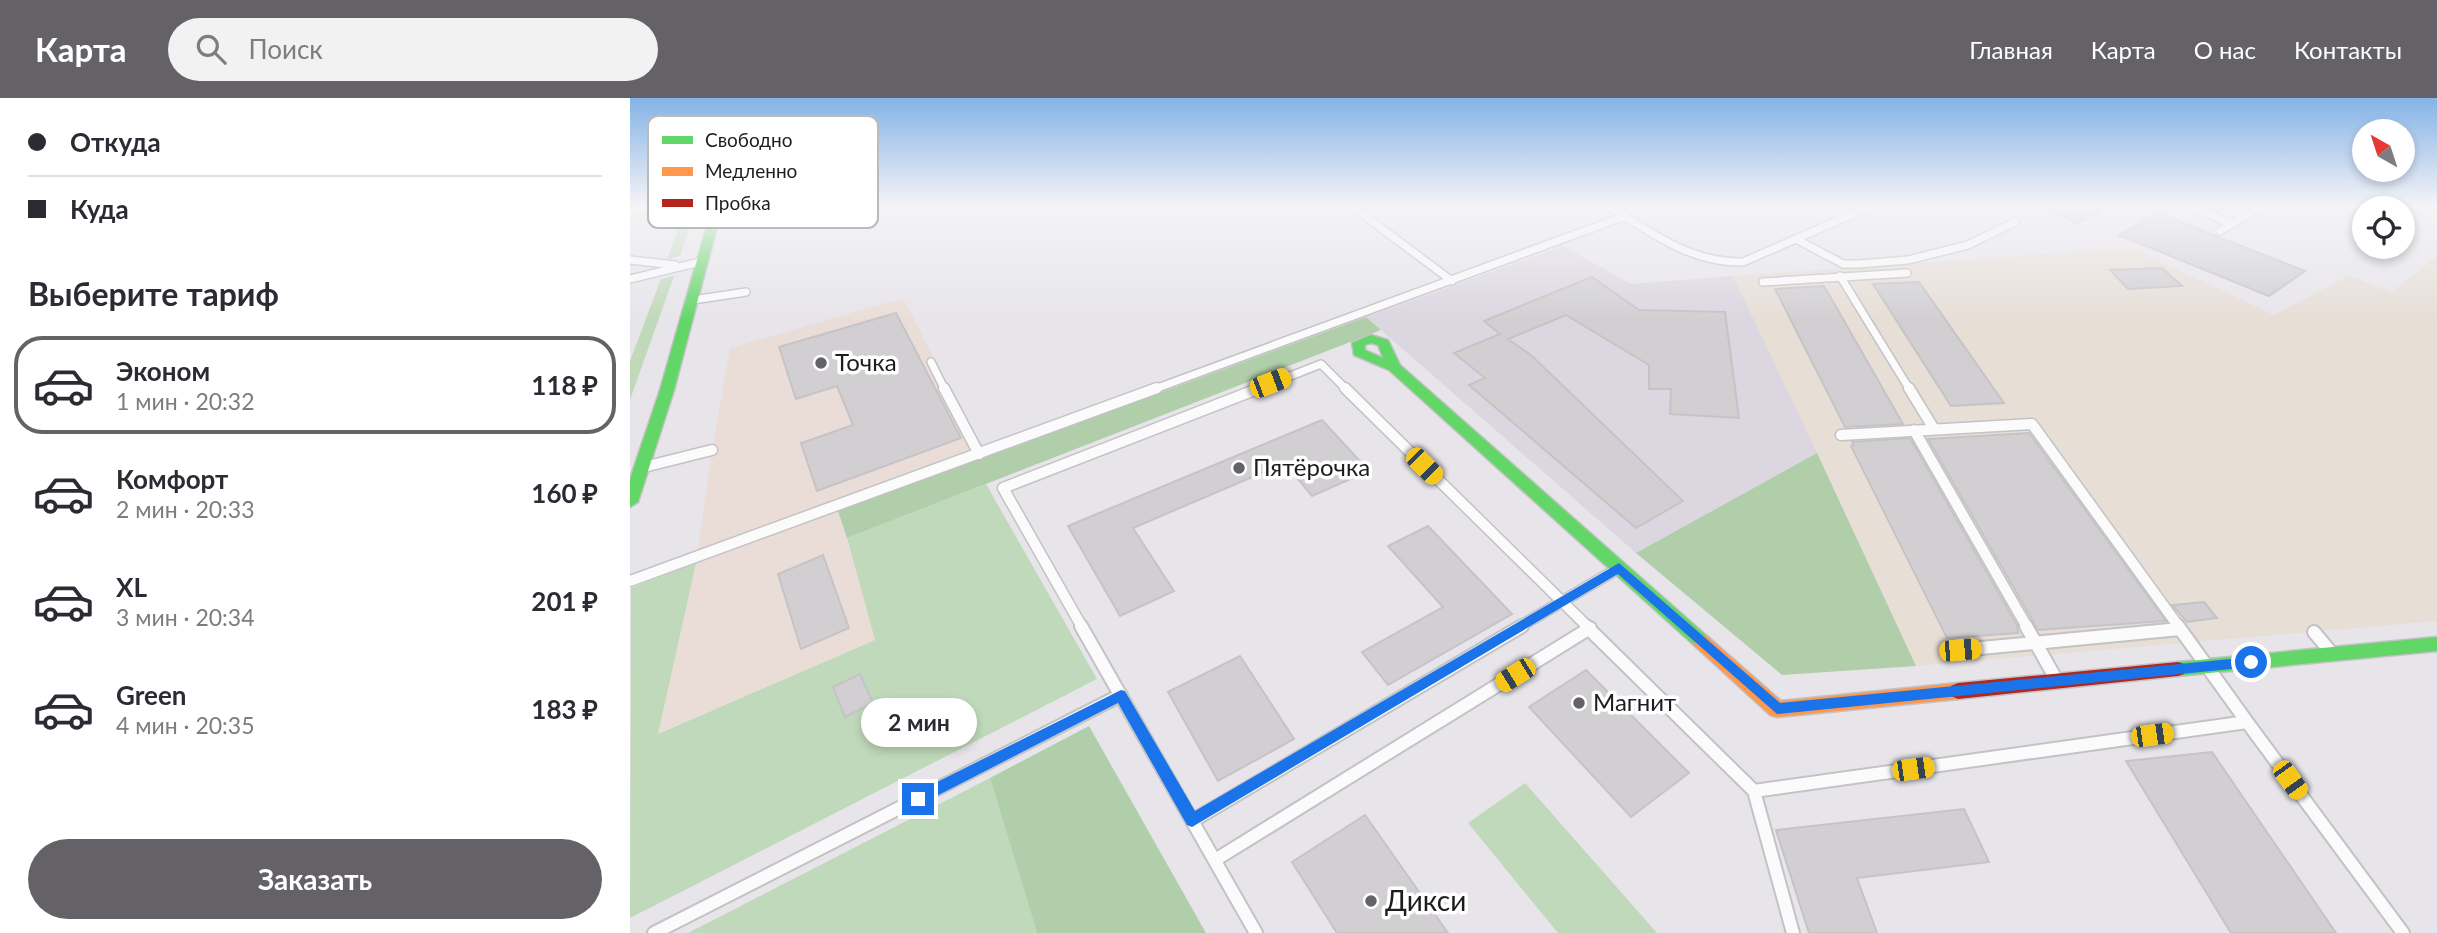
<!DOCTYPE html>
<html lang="ru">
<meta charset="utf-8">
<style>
:root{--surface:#fff;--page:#f2f2f3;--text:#2b2b33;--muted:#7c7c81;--line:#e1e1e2;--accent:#646266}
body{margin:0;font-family:Lato,sans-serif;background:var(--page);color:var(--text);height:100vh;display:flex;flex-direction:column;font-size:26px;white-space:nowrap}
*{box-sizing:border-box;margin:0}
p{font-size:23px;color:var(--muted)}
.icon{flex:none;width:38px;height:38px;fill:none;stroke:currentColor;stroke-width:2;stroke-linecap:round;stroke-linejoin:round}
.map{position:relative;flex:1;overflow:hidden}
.panel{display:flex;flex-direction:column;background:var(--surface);width:630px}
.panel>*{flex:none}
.banner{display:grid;align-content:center;height:154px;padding:0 28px;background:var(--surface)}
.needle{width:46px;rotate:321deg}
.buttons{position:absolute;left:1722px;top:21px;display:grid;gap:14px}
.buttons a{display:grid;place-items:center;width:63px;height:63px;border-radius:50%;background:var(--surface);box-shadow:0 4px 10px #0003;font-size:35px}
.end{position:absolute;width:32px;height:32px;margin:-16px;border:9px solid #1a73e8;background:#fff;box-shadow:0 0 0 4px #fff}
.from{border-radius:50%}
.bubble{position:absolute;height:49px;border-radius:24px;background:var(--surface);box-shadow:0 4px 10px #0003;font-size:23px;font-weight:700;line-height:49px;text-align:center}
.car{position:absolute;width:21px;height:42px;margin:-21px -10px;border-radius:9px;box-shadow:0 0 5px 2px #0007;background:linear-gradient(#f5c518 24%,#345 0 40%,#f5c518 0 76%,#345 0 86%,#f5c518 0)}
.banner b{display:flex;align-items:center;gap:24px;height:66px;font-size:26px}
.banner b+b{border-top:2px solid var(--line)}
.banner i{width:18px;height:18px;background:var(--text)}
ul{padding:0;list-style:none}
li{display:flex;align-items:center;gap:21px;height:98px;margin:0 14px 10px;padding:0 14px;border:4px solid transparent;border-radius:28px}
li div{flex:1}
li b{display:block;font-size:26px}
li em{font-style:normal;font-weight:700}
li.current{border-color:var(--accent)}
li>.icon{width:63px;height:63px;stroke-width:1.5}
h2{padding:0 28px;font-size:32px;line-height:84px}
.button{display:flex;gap:14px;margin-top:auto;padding:14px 28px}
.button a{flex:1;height:80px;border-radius:42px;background:var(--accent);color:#fff;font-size:28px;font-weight:700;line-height:80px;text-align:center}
header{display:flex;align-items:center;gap:42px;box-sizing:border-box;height:98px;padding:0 35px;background:var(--accent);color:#fff}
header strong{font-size:33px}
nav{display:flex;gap:38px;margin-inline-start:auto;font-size:24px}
.search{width:490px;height:63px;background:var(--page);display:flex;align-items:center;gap:18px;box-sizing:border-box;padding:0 24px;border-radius:38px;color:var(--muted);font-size:26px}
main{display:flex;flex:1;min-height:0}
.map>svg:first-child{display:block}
.commercial{fill:#eaddd8}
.industrial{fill:#e7ded6}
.built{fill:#dbd6e0}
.green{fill:#c0d9ba}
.forest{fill:#b0cea9}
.building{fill:#d1cfd1;stroke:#c6c3c7;stroke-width:2}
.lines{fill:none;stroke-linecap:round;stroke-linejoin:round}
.lane-far2-casing{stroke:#c3c2c5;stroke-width:10}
.lane-far1-casing{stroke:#c3c2c5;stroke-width:13}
.lane-casing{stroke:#c3c2c5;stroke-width:16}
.fast-casing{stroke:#c3c2c5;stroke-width:3}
.slow-casing{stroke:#c3c2c5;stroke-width:3}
.jam-casing{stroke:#c3c2c5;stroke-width:3}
.lane-far2{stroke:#fbfbfc;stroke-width:7}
.lane-far1{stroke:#fbfbfc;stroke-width:10}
.lane{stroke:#fbfbfc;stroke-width:12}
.fast{fill:#63d668;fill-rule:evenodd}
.slow{fill:#ff974d;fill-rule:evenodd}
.jam{fill:#b3261e;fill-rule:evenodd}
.route{fill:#1a73e8}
.poi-dot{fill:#646266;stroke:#fff;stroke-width:2.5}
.labels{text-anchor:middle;stroke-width:7;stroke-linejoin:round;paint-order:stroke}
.poi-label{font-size:24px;fill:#1d1c1f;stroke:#fff;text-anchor:start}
.near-poi-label{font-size:28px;fill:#1d1c1f;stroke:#fff;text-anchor:start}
.key{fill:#fff;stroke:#bbbbbc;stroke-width:2}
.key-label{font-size:19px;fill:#1d1c1f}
</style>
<header>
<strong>Карта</strong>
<div class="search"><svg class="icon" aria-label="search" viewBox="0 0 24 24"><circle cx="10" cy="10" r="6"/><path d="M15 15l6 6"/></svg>Поиск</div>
<nav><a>Главная</a><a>Карта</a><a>О нас</a><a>Контакты</a></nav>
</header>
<main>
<section class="panel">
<div class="banner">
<b><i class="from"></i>Откуда</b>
<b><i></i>Куда</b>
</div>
<h2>Выберите тариф</h2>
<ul>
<li class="current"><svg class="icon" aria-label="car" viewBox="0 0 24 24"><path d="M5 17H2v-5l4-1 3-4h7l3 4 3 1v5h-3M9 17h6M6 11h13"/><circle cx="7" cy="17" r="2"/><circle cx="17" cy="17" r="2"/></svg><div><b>Эконом</b><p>1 мин · 20:32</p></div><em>118 ₽</em></li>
<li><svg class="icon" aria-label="car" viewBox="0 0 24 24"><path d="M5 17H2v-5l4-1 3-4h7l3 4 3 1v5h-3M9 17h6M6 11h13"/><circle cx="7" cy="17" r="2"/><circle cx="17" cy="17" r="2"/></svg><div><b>Комфорт</b><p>2 мин · 20:33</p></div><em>160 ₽</em></li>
<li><svg class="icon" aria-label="car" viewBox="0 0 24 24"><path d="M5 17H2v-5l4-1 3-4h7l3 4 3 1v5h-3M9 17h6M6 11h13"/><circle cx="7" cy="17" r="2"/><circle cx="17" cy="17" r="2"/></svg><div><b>XL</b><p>3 мин · 20:34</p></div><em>201 ₽</em></li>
<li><svg class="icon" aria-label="car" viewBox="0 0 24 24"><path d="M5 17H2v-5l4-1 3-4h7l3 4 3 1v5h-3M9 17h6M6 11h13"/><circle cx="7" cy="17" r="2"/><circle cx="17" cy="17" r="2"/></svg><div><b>Green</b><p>4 мин · 20:35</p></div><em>183 ₽</em></li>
</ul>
<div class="button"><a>Заказать</a></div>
</section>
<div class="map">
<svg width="1807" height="835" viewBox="0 0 1807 835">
<rect width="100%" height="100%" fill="#e7e5ea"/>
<path class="commercial" d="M273,200L354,358L209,413L245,542L27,636L66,465L82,352L100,250Z"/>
<path class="industrial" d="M1502,150L1644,217L1719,178L1762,194L1807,158V523L1286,568L1103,178Z"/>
<path class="built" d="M933,148L1001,186L1103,178L1187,355L1006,455L736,219Z"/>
<path class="green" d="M58,106H69L50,158L37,161Z
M44,178L0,302V263L31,181Z
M356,386L467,581L0,820L1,490L66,465L28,636L245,542L217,440Z
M360,680L407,835H58Z
M895,685L1027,835H928L838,725Z"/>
<path class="forest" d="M736,219L751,232L217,440L208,413Z
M1187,355L1286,568L1152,577L1006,455Z
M459,628L576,835H407L360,680Z"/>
<path class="building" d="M1404,106H1452L1470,114L1447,125Z
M1527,115L1675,173L1639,198L1489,137Z
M1532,170L1552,188L1498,191L1480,172Z
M962,179L1009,212L1095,214L1109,320L1040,316L1041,291H1019V267L936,217L878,241L902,258L1053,403L1006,430L839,287L855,280L824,255L870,236L854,223Z
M1289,184L1374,305L1321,308L1243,186Z
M1194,188L1233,256L1273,326L1215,329L1145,191Z
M266,215L331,340L187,393L171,345L223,327L207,288L166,301L149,249Z
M692,322L739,373L682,398L655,365L503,430L544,493L490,518L438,428Z
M1399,335L1536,523L1408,532L1298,341Z
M1280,340L1387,527L1388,535L1317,540L1221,348L1224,347L1222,344Z
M798,428L882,516L758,587L732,554L813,509L758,448Z
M193,457L219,530L171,551L148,476Z
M1574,504L1587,520L1557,524L1542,507Z
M610,558L664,641L588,683L538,594Z
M956,572L1059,675L1001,719L899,609Z
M230,576L243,605L215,619L203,589Z
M1582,654L1706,835H1601L1496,663Z
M1334,711L1359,764L1227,780L1247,835H1179L1146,732Z
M735,717L818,835H707L662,764Z"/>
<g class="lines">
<g class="lane-far2-casing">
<path id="lane-far2" d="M719,106L822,183
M975,106C1019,133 1059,165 1113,164L1246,106
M1553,106L1603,126
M0,115L22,106
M1590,133L1636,106
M1166,141L1213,166H1228L1278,162L1338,147L1385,124
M0,162L45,167
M1210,178L1280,292
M0,181L74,163
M1133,184L1277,175
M63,202L116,194
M301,264L315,292
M522,292L995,118
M625,292L691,266L717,292"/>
</g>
<g class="lane-far1-casing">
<path id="lane-far1" d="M314,290L349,356
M715,290L958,529
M1279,290L1304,331
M1284,332L1397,529
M1211,337L1402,326L1549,529
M14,369L82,352
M0,483L527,290
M452,529L373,390L630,290
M889,529L989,470"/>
</g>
<g class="lane-casing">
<path id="lane" d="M451,528L626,835
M956,528L1124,693L1163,835
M1396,528L1426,581
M1548,528L1617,624
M1684,534L1700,553
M1330,552L1550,531
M1124,693L1617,624L1773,835
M562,723L892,528
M585,762L960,530
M24,835L491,597"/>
</g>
<g class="fast-casing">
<path id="fast" d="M83,106H93L44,292L8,404L0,409V381L30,292Z
M741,237L758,242L770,267L1078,539L1081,544L1078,549L1072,551L1066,549L759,272L724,257L722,245ZM741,245L748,247L753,260L735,252V247Z
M1807,539V553L1548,578L1542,576L1539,571L1542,566L1548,564Z"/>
</g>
<g class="slow-casing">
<path id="slow" d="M1072,537L1078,539L1151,603L1328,585L1335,588L1337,593L1335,598L1328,601L1147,619L1140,617L1066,549L1063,544L1066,539Z"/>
</g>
<g class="jam-casing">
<path id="jam" d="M1548,564L1554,566L1557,571L1554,576L1548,578L1328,601L1321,598L1319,593L1321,588L1328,585Z"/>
</g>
<use href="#lane-far2" class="lane-far2"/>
<use href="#lane-far1" class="lane-far1"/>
<use href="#lane" class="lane"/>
<use href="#fast" class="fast"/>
<use href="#slow" class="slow"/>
<use href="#jam" class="jam"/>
</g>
<linearGradient id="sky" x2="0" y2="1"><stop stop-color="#84b3e6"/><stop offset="0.48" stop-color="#f4f3f6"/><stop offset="1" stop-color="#f4f3f6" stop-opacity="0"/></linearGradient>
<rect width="1807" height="223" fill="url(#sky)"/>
<path class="route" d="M989,465L1150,605L1621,559L1628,564L1621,569L1147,616L988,476L562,729L557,727L488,605L293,705H283L281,701L283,696L491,592L495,593L565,713Z"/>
<g class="poi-dot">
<circle cx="191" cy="265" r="7"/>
<circle cx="609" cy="370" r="7"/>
<circle cx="949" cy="605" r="7"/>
<circle cx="741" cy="803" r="7"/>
</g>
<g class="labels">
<g class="poi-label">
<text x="205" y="273">Точка</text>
<text x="623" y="378">Пятёрочка</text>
<text x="963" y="613">Магнит</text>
</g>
<g class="near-poi-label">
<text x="755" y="813">Дикси</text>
</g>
</g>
<rect x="18" y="18" width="230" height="112" rx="10" class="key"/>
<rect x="32" y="38" width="31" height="8" fill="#63d668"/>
<rect x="32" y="69" width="31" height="9" fill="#ff974d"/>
<rect x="32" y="101" width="31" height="8" fill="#b3261e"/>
<g class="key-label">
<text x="75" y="49">Свободно</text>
<text x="75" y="80">Медленно</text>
<text x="75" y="112">Пробка</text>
</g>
</svg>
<div class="buttons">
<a><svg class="needle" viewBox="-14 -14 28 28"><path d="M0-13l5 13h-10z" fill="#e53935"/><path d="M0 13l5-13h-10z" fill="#7c7c81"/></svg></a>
<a><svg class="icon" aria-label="locate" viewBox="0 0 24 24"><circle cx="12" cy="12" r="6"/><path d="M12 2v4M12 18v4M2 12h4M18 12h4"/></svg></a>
</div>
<i class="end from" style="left:1621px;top:564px"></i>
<i class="end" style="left:288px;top:701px"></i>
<div class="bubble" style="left:231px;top:600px;width:116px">2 мин</div>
<i class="car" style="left:640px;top:285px;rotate:69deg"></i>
<i class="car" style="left:794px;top:368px;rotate:135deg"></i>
<i class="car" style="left:1330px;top:552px;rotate:85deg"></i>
<i class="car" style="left:885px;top:577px;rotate:238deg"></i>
<i class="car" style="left:1522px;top:637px;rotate:82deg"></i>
<i class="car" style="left:1283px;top:671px;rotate:82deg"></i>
<i class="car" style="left:1660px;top:682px;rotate:144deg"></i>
</div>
</main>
